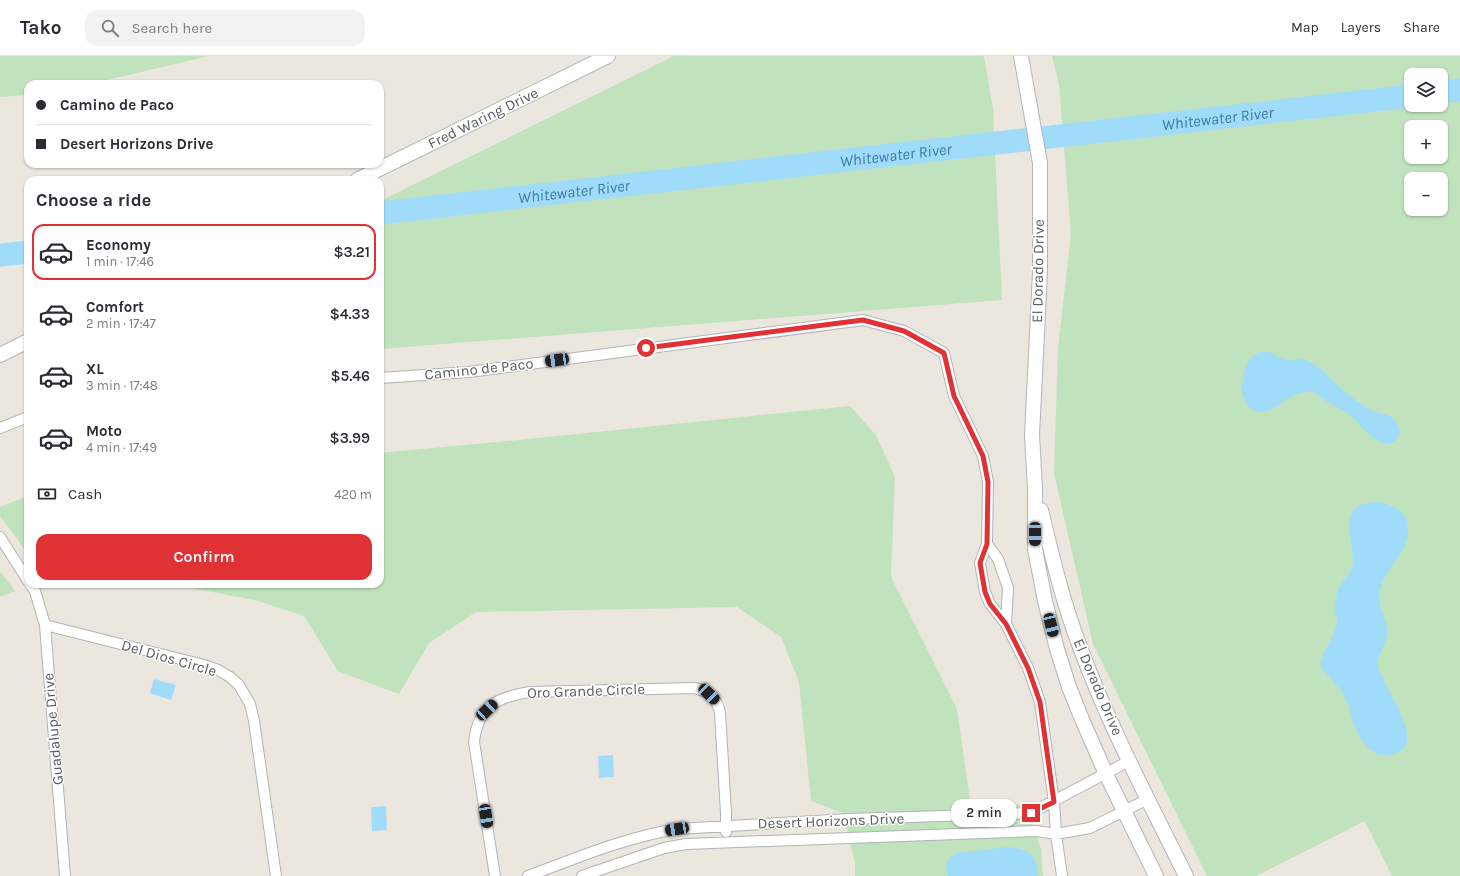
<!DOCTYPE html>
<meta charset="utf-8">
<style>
:root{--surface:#fff;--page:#f2f2f3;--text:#2b2b33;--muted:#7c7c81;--line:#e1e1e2;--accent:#e03135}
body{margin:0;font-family:Karla,sans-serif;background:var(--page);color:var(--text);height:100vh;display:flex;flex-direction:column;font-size:15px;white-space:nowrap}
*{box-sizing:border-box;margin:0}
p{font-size:13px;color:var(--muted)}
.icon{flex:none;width:22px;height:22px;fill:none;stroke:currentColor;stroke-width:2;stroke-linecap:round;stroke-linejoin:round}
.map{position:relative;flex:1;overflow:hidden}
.side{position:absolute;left:24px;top:120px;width:360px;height:412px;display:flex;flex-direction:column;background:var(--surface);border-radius:12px;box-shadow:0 1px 3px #0004}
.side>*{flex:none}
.top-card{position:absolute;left:24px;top:24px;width:360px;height:88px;border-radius:12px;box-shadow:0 1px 3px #0004;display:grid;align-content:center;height:88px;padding:0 12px;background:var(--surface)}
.controls{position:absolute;left:1404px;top:12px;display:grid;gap:8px}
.controls a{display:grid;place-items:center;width:44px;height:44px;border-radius:8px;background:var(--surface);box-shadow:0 1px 3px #0004;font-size:20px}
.end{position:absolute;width:18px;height:18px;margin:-9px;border:5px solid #e03135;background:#fff;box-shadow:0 0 0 2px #fff}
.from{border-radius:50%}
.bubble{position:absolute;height:28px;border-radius:12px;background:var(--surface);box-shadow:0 1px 3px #0004;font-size:13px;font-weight:600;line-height:28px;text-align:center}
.car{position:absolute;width:12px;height:24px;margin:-12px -6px;border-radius:5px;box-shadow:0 0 3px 1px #0007;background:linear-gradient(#222 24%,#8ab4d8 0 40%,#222 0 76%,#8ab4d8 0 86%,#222 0)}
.top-card b{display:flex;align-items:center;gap:14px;height:38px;font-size:15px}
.top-card b+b{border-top:1px solid var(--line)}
.top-card i{width:10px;height:10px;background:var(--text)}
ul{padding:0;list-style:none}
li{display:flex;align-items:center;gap:12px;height:56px;margin:0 8px 6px;padding:0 4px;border:2px solid transparent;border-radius:12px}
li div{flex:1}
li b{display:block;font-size:15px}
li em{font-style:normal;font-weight:600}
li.current{border-color:var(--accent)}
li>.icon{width:36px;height:36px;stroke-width:1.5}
h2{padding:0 12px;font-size:18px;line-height:48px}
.pay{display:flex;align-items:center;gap:10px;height:44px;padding:0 12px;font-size:15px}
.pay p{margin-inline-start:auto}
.action{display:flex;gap:8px;margin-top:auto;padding:8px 12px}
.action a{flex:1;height:46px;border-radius:12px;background:var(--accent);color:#fff;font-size:16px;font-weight:600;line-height:46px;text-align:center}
header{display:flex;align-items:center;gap:24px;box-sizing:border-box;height:56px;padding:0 20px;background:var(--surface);border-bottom:1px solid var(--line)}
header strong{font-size:19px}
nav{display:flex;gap:22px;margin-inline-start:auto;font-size:14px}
.search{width:280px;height:36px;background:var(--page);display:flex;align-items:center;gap:10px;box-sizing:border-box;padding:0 14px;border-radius:12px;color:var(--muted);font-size:15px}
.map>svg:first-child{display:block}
.green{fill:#c0e2bc;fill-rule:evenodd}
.water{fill:#a0dcfa}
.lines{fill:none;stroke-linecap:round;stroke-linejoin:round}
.river{stroke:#a0dcfa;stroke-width:23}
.minor-casing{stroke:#b0b3b7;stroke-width:12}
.secondary-casing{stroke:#b1b5ba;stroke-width:16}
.minor{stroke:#fff;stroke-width:10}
.secondary{stroke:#fff;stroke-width:14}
.route{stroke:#e03135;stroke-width:5}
.labels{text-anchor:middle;stroke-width:3;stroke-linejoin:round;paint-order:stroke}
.street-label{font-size:15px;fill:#585c60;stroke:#fff}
.water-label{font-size:16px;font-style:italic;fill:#3d79a2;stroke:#fff}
</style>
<header>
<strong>Tako</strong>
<div class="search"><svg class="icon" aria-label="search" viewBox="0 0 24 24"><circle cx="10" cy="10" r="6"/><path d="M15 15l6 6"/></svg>Search here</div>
<nav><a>Map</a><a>Layers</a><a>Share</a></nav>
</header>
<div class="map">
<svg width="1460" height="820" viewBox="0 0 1460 820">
<rect width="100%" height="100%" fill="#ebe7df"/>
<path class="green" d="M0,0H209L90,28H28V39L0,41Z
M674,0H984L993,53L1002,244L380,293V145Z
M1052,0H1460V820H1392L1365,765L1256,820H1207L1093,588L1054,417L1058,292L1071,179L1059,28ZM1411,19H1441V49H1411ZM1411,71H1441V101H1411ZM1411,123H1441V153H1411Z
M850,350L876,379L895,421L891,521L957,653L971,751L1025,748L1041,793L1043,820H855V807L843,757L811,745L799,626L781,581L737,551L476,556L429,587L399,638L338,615L304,560L255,544L170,528H380V397L529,383Z
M28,440V498L0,460V451Z
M0,515L15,535L0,541Z"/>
<path class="water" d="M1265,295C1274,296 1279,303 1287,304C1294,304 1302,302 1308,305C1319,309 1328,320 1336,328C1344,336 1353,342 1363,349C1366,351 1369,353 1373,355C1381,358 1389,358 1395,364C1399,370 1402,378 1396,384C1381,398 1360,368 1350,359C1343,353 1334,350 1326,345C1322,342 1316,337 1311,336C1309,335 1305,336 1302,337C1280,341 1275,363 1250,353C1247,348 1243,342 1242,336C1241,329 1243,323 1244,316C1248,305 1252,297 1265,295Z
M1381,446C1391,449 1404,454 1407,465C1414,496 1383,510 1379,539C1378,552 1387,561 1387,574C1388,585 1380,595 1378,605C1375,625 1436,691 1390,699C1370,703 1359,682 1353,666C1350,659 1350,650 1346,643C1339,631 1329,621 1320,610C1322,594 1334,583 1337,567C1338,563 1336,559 1335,555C1335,548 1336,540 1338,534C1343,524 1353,515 1353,504C1353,488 1343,467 1355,453C1361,446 1373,447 1381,446Z
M154,623L176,629L171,644L150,637Z
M613,699L614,721L599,722L598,700Z
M386,750L387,774L372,775L371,751Z
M1008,791C1028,793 1038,798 1038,820H948L946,813L948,803L956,797Z"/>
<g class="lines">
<g class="river">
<path d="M1441,36L1460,34"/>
<path id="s1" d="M380,157L1411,40"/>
<path d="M0,199L28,196"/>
</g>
<g class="minor-casing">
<path id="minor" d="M380,322L469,316L863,264L904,275L944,297L954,340L983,400L988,426L987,488L980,507L985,536L990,548L1006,568L1028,612L1040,646L1054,746L1056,778L1062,820
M0,372L28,361
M0,481L28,525
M987,488L998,503L1008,532L1006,568
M30,528L35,535L45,569L65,820
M45,569L204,609L218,614L230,621L239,629L250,648L254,665L276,820
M495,820L474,686C478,650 497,641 530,636L694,632C709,635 717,642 720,657L726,757V776
M528,820C577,802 626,781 677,773L849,763L1031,757L1129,705
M582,820L664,792L686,788L1036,775L1056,778L1090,772L1148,743"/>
</g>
<g class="secondary-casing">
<path id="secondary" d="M1021,0L1040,107V216L1032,379L1035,432V493L1045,545L1057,593L1069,631L1081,661L1106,718L1156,820
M357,124L608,0
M0,299L28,285
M1041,454C1052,500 1063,547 1080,591C1109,670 1149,745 1186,820"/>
</g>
<use href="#minor" class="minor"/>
<use href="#secondary" class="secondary"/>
</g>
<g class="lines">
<path class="route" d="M646,292L863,264L904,275L944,297L954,340L983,400L988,426L987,488L980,507L985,536L990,548L1006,568L1028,612L1040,646L1054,746L1031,757"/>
</g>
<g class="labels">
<g class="street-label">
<text transform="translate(483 62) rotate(-26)" y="5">Fred Waring Drive</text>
<text transform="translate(1038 215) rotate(-89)" y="5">El Dorado Drive</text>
<text transform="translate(479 313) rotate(-6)" y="5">Camino de Paco</text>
<text transform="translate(169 602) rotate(16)" y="5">Del Dios Circle</text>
<text transform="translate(1098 631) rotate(67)" y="5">El Dorado Drive</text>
<text transform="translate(586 635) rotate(-2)" y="5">Oro Grande Circle</text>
<text transform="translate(53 673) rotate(-95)" y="5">Guadalupe Drive</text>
<text transform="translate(831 765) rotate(-2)" y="5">Desert Horizons Drive</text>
</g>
<g class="water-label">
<text dy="6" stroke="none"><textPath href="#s1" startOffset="843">Whitewater River</textPath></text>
<text dy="6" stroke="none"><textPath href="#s1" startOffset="519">Whitewater River</textPath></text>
<text dy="6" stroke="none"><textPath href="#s1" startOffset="195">Whitewater River</textPath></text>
</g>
</g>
</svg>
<div class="controls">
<a><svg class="icon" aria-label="layers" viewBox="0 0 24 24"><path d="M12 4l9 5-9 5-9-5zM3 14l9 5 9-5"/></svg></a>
<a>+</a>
<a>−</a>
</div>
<i class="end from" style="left:646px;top:292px"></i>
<i class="end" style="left:1031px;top:757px"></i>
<div class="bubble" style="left:951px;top:743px;width:66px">2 min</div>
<i class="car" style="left:557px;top:304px;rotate:262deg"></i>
<i class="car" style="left:1035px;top:478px;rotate:180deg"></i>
<i class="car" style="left:1051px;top:569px;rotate:166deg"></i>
<i class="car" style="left:709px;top:638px;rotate:134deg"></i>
<i class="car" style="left:487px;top:654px;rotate:47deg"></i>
<i class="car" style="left:486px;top:760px;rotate:171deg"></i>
<i class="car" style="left:677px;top:773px;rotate:261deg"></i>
<div class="top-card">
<b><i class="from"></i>Camino de Paco</b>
<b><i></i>Desert Horizons Drive</b>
</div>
<section class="side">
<h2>Choose a ride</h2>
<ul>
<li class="current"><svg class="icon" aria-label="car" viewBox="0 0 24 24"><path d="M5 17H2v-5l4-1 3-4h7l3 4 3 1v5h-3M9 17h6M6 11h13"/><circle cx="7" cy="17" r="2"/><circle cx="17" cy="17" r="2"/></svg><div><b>Economy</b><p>1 min · 17:46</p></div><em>$3.21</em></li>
<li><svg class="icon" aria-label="car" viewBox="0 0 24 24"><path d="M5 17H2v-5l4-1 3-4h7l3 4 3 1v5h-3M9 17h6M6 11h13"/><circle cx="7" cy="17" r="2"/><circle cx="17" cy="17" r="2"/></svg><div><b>Comfort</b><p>2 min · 17:47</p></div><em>$4.33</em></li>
<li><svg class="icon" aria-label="car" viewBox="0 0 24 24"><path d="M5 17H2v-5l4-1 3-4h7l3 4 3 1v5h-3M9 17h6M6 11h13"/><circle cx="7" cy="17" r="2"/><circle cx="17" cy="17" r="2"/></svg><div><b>XL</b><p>3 min · 17:48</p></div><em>$5.46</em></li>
<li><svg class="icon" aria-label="car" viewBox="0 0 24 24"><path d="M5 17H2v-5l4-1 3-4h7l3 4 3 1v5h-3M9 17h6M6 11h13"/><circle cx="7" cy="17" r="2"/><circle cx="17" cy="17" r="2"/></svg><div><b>Moto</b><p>4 min · 17:49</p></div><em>$3.99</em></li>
</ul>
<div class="pay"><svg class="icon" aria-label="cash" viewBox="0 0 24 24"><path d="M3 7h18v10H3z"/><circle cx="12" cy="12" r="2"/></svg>Cash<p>420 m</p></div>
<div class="action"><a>Confirm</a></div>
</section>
</div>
